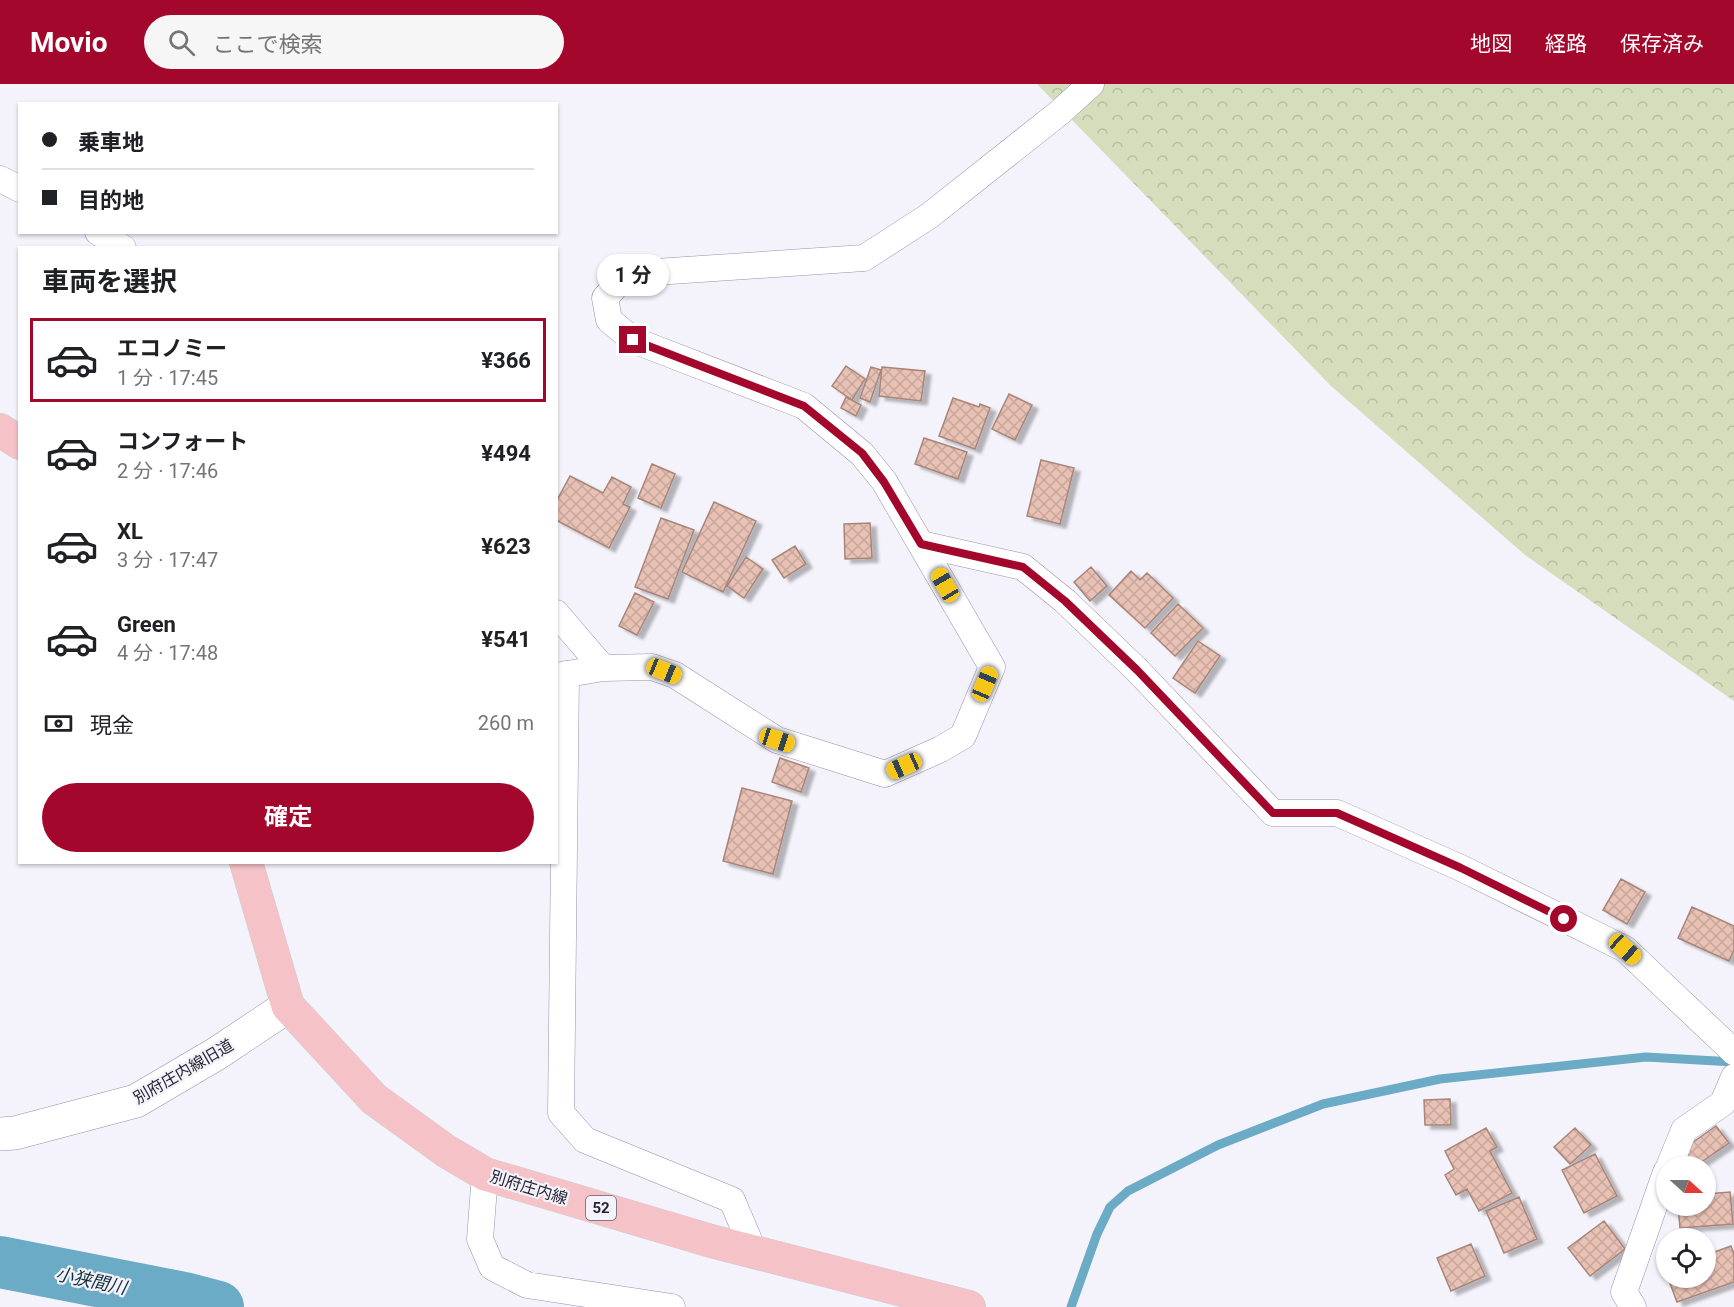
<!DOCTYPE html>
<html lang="ja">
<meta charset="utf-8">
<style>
:root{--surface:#fff;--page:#f6f6f6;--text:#202124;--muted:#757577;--line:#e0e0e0;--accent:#a4072c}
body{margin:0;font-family:Roboto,"Noto Sans JP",sans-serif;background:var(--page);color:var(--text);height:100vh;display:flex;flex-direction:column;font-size:22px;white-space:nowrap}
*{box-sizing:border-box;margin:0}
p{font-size:20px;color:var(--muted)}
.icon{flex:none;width:33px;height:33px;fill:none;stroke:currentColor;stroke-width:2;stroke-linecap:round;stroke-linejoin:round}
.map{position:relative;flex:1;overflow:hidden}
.details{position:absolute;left:18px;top:162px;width:540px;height:618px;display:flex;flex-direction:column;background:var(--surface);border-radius:0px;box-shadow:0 2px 4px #0004}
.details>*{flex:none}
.guide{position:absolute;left:18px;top:18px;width:540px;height:132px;border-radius:0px;box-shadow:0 2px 4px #0004;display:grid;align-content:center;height:132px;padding:0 24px;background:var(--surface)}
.needle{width:39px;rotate:111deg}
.fabs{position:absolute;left:1656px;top:1072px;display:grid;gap:12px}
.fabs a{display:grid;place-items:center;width:60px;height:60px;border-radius:50%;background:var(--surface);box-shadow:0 2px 4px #0004;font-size:30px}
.end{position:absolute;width:27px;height:27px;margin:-14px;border:8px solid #a4072c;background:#fff;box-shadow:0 0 0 3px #fff}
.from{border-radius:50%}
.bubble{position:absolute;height:42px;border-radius:21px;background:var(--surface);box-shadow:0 2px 4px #0004;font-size:20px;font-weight:700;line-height:42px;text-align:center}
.car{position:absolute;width:18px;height:36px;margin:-18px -9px;border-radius:8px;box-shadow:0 0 4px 2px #0007;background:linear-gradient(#f5c518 24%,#345 0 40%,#f5c518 0 76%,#345 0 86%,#f5c518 0)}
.guide b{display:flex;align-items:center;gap:21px;height:57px;font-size:22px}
.guide b+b{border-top:2px solid var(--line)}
.guide i{width:15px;height:15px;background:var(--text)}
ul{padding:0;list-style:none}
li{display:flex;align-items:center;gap:18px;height:84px;margin:0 12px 9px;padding:0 12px;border:3px solid transparent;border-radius:0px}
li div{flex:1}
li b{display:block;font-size:22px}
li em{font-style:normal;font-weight:700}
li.active{border-color:var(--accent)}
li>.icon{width:54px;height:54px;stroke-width:1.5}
h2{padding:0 24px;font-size:27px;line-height:72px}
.pay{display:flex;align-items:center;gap:15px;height:66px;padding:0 24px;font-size:22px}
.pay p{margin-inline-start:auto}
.primary-button{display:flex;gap:12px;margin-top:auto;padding:12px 24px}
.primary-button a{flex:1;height:69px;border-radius:36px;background:var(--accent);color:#fff;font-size:24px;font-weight:700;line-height:69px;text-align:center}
header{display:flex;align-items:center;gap:36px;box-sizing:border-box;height:84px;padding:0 30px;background:var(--accent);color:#fff}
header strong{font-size:28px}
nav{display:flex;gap:33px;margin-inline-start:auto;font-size:21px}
.search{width:420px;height:54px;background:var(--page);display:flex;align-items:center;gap:15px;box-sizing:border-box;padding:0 21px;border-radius:33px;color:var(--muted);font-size:22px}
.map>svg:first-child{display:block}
.forest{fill:url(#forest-crowns)}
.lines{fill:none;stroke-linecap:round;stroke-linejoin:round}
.stream{stroke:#6babc5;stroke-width:9}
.river{stroke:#6babc5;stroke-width:52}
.building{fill:url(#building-cross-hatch);stroke:#a98579;stroke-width:1.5;filter:url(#shadow)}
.minor-casing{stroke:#9691b2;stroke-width:27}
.tertiary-casing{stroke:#9691b2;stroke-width:34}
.primary-casing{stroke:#cfcfd2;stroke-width:34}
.minor{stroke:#fff;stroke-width:26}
.tertiary{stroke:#fff;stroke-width:33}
.primary{stroke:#f5c2c8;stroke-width:33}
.route{stroke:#a4072c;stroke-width:8}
.labels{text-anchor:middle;stroke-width:4.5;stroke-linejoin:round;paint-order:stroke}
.shield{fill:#f4f3fb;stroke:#64636e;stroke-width:1.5}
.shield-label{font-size:15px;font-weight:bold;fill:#272532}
.street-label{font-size:16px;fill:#272532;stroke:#f4f3fb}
.water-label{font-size:18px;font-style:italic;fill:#12313d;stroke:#f4f3fb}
</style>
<header>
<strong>Movio</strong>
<div class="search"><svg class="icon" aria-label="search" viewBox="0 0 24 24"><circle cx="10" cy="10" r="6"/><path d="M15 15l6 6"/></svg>ここで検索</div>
<nav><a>地図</a><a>経路</a><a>保存済み</a></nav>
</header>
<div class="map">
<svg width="1734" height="1223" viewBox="0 0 1734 1223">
<defs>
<pattern id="forest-crowns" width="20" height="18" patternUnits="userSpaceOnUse" patternTransform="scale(1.5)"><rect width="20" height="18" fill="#d5ddbc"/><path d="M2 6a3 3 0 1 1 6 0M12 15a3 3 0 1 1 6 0" fill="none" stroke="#b7bea2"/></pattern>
<pattern id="building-cross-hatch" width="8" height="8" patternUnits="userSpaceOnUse" patternTransform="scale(1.5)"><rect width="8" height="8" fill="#e8c1b4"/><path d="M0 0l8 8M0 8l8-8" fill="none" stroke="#c7a69b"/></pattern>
<filter id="shadow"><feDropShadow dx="6" dy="4" stdDeviation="1.5" flood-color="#0004"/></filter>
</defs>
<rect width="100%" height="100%" fill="#f4f3fb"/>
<path class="forest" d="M1037,0H1734V617L1525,471L1330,301Z"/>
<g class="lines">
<path class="stream" d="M1071,1223L1097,1150L1110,1123L1128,1107L1218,1061L1323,1020L1440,995L1646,973L1734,978"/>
<path class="river" d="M0,1178L184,1214L218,1223"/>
</g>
<path class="building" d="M846,282L865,295L852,316L832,302Z
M871,283L881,286L870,318L860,314Z
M882,283L925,287L921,317L879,312Z
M1009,310L1032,321L1015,356L992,345Z
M846,313L861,321L856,332L841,324Z
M953,314L979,323L980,320L990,324L975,365L939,352Z
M924,354L967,368L958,395L915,380Z
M1041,376L1074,384L1060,440L1027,432Z
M652,380L675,390L661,424L638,414Z
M570,392L603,409L612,393L631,403L623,420L630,423L609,464L556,436V418Z
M714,418L756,437L723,508L682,488Z
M661,434L694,446L668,515L635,503Z
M870,439L872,474L845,475L844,440Z
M795,462L806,480L784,494L772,476Z
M746,473L763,485L744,514L727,502Z
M1091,483L1107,502L1090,517L1074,498Z
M1131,487L1140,496L1147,489L1173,514L1145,544L1109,511Z
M635,509L654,518L637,551L619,542Z
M1178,520L1203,544L1175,572L1151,549Z
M1198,557L1220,572L1195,609L1173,594Z
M780,674L809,684L801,708L772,698Z
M742,704L792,717L773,790L723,777Z
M1621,795L1645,808L1627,840L1603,826Z
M1692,823L1734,842V866L1729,877L1678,854Z
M1450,1015L1451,1041H1425L1424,1016Z
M1716,1042L1729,1059L1694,1083L1682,1066Z
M1486,1044L1497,1063L1490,1067L1512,1109L1479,1127L1467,1105L1456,1111L1445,1091L1454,1085L1445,1067Z
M1575,1044L1591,1061L1570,1080L1554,1063Z
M1595,1070L1617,1112L1584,1129L1562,1086Z
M1730,1108L1733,1140L1680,1144L1678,1122H1706V1110Z
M1519,1113L1537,1155L1504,1169L1486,1127Z
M1604,1137L1625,1165L1590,1192L1568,1164Z
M1471,1160L1485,1192L1451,1207L1437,1174Z
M1731,1162L1734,1170V1198L1677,1218L1668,1194H1706V1171Z"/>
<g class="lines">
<g class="minor-casing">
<path id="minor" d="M0,95L20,105
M98,148L123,164
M921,460L1023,483L1065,517L1137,586L1273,729H1337L1461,784L1625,865L1734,968
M556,529L603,584
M566,590L561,1029L585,1056L732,1116L754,1168
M556,592L603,584L652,583L675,591L777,656L885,690L941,665L963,652L992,583L884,397L862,370L804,322L633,256L609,236L605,214L626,190L864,174L929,132L1059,29L1091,0
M1669,1083L1684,1046L1723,1019L1734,993
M485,1090L480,1155L492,1183L527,1201L672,1223
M1633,1223L1624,1208L1666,1088"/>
</g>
<g class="tertiary-casing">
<path id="tertiary" d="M0,1050L15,1049L136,1017L216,970L288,922"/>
</g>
<g class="primary-casing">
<path id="primary" d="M0,346L20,359
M246,778L288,922L374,1015L446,1067L485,1090L711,1157L969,1223"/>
</g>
<use href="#minor" class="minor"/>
<use href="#tertiary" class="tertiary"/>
<use href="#primary" class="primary"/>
</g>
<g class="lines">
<path class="route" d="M633,256L804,322L862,369L884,398L921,460L1023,483L1065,517L1137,586L1273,729H1337L1461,784L1564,835"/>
</g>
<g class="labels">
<rect class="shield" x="586" y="1112" width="30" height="24" rx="4.5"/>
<g class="shield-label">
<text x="601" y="1129">52</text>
</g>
<g class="street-label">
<text transform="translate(183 987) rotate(-30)" y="6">別府庄内線旧道</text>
<text transform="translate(529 1103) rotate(17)" y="6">別府庄内線</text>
</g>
<g class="water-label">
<text transform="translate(91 1197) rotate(12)" y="6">小狭間川</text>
</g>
</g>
</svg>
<div class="fabs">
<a><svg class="needle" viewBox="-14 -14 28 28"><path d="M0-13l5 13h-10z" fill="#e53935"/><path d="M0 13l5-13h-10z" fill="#757577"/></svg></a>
<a><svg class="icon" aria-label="locate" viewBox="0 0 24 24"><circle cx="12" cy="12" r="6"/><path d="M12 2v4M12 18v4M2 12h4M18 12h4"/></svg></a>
</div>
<i class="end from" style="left:1564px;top:835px"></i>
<i class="end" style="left:633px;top:256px"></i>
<div class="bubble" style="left:597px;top:170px;width:72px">1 分</div>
<i class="car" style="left:945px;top:501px;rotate:330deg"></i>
<i class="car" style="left:664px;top:587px;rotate:112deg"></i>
<i class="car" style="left:985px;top:600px;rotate:23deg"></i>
<i class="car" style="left:777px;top:656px;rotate:108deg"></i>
<i class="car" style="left:904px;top:682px;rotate:246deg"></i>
<i class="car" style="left:1625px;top:865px;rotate:132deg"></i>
<div class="guide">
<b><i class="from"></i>乗車地</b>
<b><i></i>目的地</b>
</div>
<section class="details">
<h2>車両を選択</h2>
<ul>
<li class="active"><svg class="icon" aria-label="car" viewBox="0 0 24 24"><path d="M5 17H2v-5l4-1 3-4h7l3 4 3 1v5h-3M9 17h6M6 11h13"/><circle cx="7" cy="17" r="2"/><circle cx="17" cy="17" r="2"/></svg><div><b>エコノミー</b><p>1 分 · 17:45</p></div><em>¥366</em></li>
<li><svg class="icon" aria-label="car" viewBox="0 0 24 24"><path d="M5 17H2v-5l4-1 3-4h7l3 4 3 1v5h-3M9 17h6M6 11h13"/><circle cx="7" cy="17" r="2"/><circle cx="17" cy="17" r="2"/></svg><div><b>コンフォート</b><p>2 分 · 17:46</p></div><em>¥494</em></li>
<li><svg class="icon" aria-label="car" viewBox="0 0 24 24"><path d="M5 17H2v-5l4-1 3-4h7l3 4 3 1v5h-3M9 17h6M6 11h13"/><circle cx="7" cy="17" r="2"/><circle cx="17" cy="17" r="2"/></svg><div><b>XL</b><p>3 分 · 17:47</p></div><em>¥623</em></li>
<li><svg class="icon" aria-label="car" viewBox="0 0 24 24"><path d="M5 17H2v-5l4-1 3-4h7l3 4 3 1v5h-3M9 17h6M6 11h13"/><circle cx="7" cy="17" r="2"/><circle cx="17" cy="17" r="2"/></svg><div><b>Green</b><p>4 分 · 17:48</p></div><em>¥541</em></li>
</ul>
<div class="pay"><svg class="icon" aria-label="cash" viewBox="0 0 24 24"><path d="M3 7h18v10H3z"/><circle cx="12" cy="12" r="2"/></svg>現金<p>260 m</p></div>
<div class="primary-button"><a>確定</a></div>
</section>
</div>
